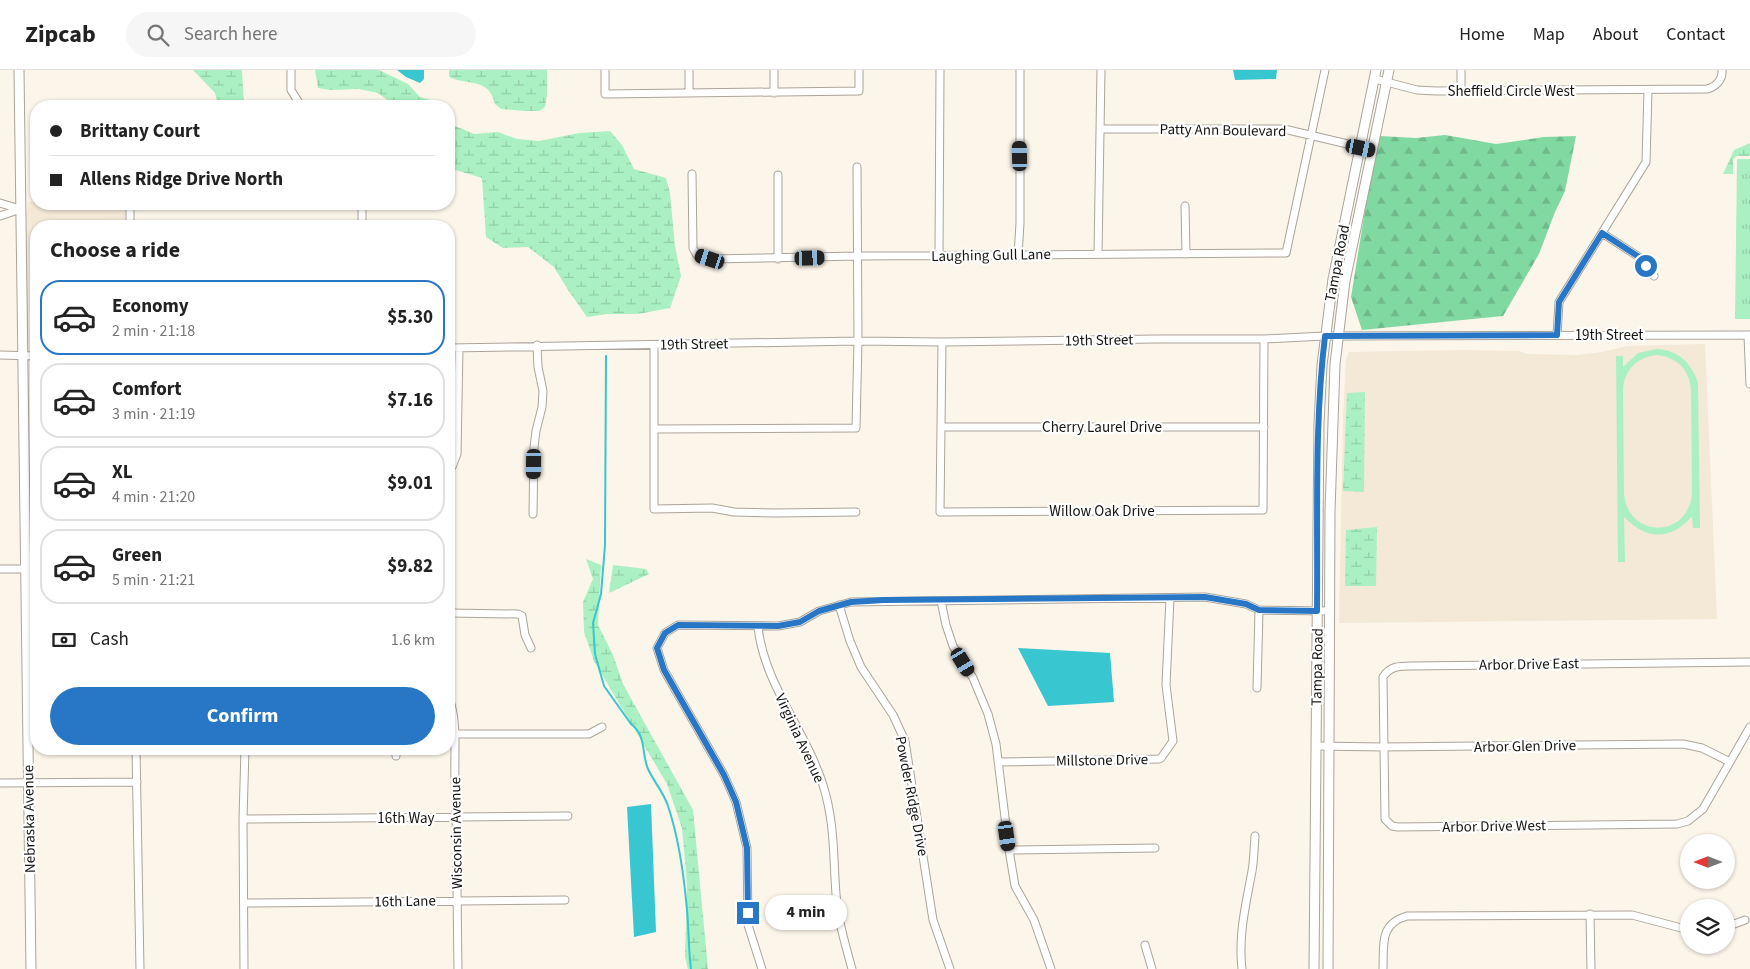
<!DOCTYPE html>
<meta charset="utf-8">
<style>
:root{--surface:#fff;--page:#f6f6f6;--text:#222;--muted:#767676;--line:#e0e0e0;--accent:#2877c7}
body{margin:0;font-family:"Source Sans 3",sans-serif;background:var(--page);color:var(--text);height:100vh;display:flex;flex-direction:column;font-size:19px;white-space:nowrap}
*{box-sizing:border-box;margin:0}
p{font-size:16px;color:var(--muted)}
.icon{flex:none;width:28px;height:28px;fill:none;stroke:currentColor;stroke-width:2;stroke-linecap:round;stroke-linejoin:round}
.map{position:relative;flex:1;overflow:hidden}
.side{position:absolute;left:30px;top:150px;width:425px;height:535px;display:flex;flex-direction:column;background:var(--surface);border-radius:20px;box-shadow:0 1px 4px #0004}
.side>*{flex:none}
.banner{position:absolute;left:30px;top:30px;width:425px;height:110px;border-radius:20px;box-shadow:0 1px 4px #0004;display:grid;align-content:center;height:110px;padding:0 20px;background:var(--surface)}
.needle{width:32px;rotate:270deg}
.fabs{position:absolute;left:1680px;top:764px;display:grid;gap:10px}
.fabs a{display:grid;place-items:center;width:55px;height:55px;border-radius:50%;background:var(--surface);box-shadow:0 1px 4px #0004;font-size:25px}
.end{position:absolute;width:22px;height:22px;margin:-11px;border:6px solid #2877c7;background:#fff;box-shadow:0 0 0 2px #fff}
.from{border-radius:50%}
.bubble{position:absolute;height:35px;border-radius:18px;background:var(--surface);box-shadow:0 1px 4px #0004;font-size:16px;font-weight:700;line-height:35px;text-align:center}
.car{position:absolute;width:15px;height:30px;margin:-15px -8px;border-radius:6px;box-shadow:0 0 4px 1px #0007;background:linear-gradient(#222 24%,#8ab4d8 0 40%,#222 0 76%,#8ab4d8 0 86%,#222 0)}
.banner b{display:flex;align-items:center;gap:18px;height:48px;font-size:19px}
.banner b+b{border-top:1px solid var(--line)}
.banner i{width:12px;height:12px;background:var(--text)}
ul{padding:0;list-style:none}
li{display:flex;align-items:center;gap:15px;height:75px;margin:0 10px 8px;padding:0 10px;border:2px solid var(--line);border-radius:20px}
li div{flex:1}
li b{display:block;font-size:19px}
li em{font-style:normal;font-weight:700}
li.selected{border-color:var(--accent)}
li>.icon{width:45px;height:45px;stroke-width:1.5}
h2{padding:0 20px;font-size:22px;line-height:60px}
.pay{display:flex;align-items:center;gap:12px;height:55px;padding:0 20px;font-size:19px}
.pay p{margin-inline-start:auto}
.primary-button{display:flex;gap:10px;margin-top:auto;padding:10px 20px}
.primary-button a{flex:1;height:58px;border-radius:30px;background:var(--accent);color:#fff;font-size:20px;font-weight:700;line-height:58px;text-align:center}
header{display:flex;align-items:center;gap:30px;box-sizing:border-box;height:70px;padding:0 25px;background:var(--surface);border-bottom:1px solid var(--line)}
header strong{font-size:24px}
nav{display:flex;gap:28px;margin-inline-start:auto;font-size:18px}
.search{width:350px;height:45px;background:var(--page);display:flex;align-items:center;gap:12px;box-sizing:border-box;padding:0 18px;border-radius:28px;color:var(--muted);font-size:19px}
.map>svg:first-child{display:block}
.built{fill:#f4e8d7}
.grass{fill:url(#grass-tufts)}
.forest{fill:url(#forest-firs)}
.wetland{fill:url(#wetland-marsh)}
.garden{fill:#aaf0c2;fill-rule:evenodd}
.water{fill:#38c6d0}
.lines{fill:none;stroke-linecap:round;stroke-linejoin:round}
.stream{stroke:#38c6d0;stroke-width:2}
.minor-casing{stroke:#aba49a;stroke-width:9}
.major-casing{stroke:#aba49a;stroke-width:11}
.minor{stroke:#fff;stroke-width:7}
.major{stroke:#fff;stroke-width:9}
.route{stroke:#2877c7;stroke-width:6}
.labels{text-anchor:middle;stroke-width:4.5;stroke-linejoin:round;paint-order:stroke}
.street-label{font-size:15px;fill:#171511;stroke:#fff}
</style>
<header>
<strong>Zipcab</strong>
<div class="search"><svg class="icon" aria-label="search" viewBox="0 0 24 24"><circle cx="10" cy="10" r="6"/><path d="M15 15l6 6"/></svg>Search here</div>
<nav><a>Home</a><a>Map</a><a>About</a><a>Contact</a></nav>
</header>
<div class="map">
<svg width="1750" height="899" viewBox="0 0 1750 899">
<defs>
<pattern id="grass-tufts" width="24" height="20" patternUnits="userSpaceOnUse" patternTransform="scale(1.25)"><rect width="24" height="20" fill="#aaf0c2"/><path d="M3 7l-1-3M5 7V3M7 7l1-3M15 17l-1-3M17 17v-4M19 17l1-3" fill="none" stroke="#92cda6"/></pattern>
<pattern id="forest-firs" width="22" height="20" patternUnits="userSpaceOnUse" patternTransform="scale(1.25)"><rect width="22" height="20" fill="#81d9a2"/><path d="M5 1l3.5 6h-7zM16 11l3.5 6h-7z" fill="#6fb98a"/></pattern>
<pattern id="wetland-marsh" width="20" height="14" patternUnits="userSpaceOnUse" patternTransform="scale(1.25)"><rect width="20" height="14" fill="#aaf0c2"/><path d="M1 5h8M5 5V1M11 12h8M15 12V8" fill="none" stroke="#92cda6"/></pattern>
</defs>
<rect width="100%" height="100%" fill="#fcf5ea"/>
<path class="built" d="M28,132H36V134H126V156H36V280L27,281L25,161Z
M1705,274L1717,549L1339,553L1343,346L1346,289L1349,282L1463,280L1519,281L1528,284L1578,285L1602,282L1627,276Z"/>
<path class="grass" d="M1737,89H1750V249H1735Z"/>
<path class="forest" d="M1445,65L1496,74L1544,67L1576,66L1565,121L1555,142L1539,184L1503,246L1362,260L1351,227L1367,128L1380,66L1416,68Z"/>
<path class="wetland" d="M193,0H242L244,36H218L215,23Z
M315,0H379L408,14L420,27L434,31L435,36H395L378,23L359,19L330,20L318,18Z
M449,0H547V25L545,37L539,41H524L501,39L495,34C489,7 468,16 449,7Z
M449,54L460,58L474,64L498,62L517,69L539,71L579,63L610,61L622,75L634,99L666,108L670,123L675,176L681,206L670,238L638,244H607L587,247L568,220L554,197L528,177L503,178L486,167L482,108L449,98Z
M1750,73V86H1737L1733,89V104H1723L1734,80Z
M1365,322L1364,422L1343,421L1347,323Z
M1377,457L1376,516H1345L1346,460Z
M586,489L601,495L598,555L613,585L623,614L693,740L708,899H688L685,887L687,814L682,758L667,714L594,591L584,562L583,532L593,509Z
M613,495L646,499L649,504L609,523Z"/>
<path class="garden" d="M1657,279C1678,280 1692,293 1698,313L1700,458H1693L1692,446C1671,471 1646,470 1624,447L1625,492H1618L1616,286H1623V297L1638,283ZM1657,285C1677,287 1690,300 1691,320L1692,423C1689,469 1628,469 1624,424L1623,320C1624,300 1637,287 1657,285Z"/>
<path class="water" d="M397,0H424V9L420,13L406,7Z
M1233,0H1277L1276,9L1235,10Z
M1018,578L1110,583L1114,632L1048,636Z
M651,734L656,862L634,867L627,737Z"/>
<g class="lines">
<path class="stream" d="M606,286L605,475L601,524L593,553L595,584L604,616L631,654C647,666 641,683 648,699C654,712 664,723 668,736C678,766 683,799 686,830C689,853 688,876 691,899"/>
<g class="minor-casing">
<path id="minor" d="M291,0V20L301,36
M605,0V24L859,21V0
M689,0V23
M1461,0V21
M1375,9L1417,20L1436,21L1707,19C1716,17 1723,9 1722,0
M774,23V0
M1101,59H1284L1373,80
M692,104L693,178L697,185L710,189L858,186L1286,183L1325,0
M778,105V189
M0,133L20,139
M130,134V156
M362,134V156
M1185,136L1186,184
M0,146L21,139
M1602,163L1639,187L1654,206
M1098,184L1101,0
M939,186L940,0
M1018,186L1020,153V0
M1557,265L1559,232L1646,92L1648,20
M1748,265L1750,314
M942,272L940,442L1263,440L1264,269
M654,275V439L712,438L734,442L776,443L856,442
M449,278L858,271L942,272L1157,269H1264L1325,266L1750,265
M0,285L36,286
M941,357H1264
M655,359L856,358L858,271L857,97
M452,397L457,384L459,278
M533,444L534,377L536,361L542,337L543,321L538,297L537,275
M0,499H26
M941,531L946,555L953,576L973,608L988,644L996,674L1009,780L1015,816L1034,850L1051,899
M839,535L850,571L861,597L893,645L905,671L933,850L950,899
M449,543L518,544L522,546L525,565L531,578
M758,557C764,614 806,661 823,715C835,753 833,786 836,824C838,850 845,874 852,899
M1750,592L1411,596C1399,596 1390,596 1383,607L1385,749L1392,756L1398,757L1677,754L1688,751L1703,739L1750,657
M1257,618L1259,540
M449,628C458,652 454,682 455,708C457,771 457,835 458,899
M454,664H589L602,657
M1316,676L1383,677L1683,674L1702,678L1730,692
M136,679L140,899
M396,686V679
M998,692L1159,689L1161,688L1173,671L1166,615L1170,528
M0,713L137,712
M243,749L568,746
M1009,780L1155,778
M244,833L565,830
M1590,844L1591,899
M1726,857L1745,850
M1145,875L1152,899
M244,899L243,749L245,679
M762,899L748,855L747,778L736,732L724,705L664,600L657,578L665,563L678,555L778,556L800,552L819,541L851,532L1205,527L1246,534L1259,540L1330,541
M1242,899C1238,865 1246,834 1252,801C1254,790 1254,778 1255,766
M1383,899C1384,875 1379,854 1407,846L1632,845L1689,860"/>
</g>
<g class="major-casing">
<path id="major" d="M19,0L31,899
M1314,899L1319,353L1322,295L1333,209L1376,0
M1328,899L1330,441L1335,294L1345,211L1389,0"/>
</g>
<use href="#minor" class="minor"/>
<use href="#major" class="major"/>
</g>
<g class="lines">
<path class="route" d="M748,843L747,778L736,732L724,705L664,600L657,578L665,563L678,555L778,556L800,552L819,541L851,532L884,530L1205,527L1246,534L1259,540L1317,541C1318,450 1314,357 1325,266L1557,265L1559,232L1602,163L1639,187L1646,196"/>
</g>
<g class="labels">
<g class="street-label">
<text x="1511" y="26">Sheffield Circle West</text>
<text transform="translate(1223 60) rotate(1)" y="5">Patty Ann Boulevard</text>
<text transform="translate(991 185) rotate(-1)" y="5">Laughing Gull Lane</text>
<text transform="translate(1337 193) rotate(-79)" y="5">Tampa Road</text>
<text x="1609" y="270">19th Street</text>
<text transform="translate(1099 270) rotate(-1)" y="5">19th Street</text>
<text transform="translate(694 274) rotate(-1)" y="5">19th Street</text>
<text x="1102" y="362">Cherry Laurel Drive</text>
<text x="1102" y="446">Willow Oak Drive</text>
<text transform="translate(1529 594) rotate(-1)" y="5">Arbor Drive East</text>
<text transform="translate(1317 597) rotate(-89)" y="5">Tampa Road</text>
<text transform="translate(800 668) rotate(65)" y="5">Virginia Avenue</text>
<text transform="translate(1525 676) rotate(-1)" y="5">Arbor Glen Drive</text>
<text transform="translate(1102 690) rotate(-1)" y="5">Millstone Drive</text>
<text transform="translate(912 726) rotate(79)" y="5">Powder Ridge Drive</text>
<text x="406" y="753">16th Way</text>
<text transform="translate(29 749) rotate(-91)" y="5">Nebraska Avenue</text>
<text transform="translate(1494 756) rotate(-1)" y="5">Arbor Drive West</text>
<text transform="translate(456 763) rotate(-91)" y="5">Wisconsin Avenue</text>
<text transform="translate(405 831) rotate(-1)" y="5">16th Lane</text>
</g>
</g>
</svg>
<div class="fabs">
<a><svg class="needle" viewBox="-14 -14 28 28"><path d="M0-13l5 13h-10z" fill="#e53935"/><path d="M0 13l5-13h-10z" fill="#767676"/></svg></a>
<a><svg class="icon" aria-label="layers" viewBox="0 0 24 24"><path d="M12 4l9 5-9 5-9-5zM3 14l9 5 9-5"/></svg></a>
</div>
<i class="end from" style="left:1646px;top:196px"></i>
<i class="end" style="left:748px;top:843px"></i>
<div class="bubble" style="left:765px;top:825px;width:82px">4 min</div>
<i class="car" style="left:1361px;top:78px;rotate:102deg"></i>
<i class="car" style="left:1020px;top:86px;rotate:359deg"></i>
<i class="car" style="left:810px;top:188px;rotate:88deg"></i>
<i class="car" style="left:710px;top:189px;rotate:288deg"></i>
<i class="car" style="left:534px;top:394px;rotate:181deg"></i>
<i class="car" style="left:963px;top:592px;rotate:149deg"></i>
<i class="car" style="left:1007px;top:766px;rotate:172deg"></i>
<div class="banner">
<b><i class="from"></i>Brittany Court</b>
<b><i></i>Allens Ridge Drive North</b>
</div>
<section class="side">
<h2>Choose a ride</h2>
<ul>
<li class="selected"><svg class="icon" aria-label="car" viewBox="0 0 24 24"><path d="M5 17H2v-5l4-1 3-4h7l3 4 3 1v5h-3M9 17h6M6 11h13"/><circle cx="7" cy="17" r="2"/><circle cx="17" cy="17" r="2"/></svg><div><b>Economy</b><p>2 min · 21:18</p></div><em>$5.30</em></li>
<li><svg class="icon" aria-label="car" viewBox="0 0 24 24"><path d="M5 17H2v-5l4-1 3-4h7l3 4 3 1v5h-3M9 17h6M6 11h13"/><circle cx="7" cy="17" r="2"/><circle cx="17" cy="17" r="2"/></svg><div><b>Comfort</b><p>3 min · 21:19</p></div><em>$7.16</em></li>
<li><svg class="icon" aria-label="car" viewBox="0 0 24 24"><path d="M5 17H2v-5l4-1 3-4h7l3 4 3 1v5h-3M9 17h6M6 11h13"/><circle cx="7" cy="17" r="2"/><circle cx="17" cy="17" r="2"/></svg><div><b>XL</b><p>4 min · 21:20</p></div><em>$9.01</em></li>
<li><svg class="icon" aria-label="car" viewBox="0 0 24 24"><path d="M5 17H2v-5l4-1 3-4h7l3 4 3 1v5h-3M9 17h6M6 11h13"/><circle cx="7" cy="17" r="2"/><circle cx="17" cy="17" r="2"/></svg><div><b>Green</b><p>5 min · 21:21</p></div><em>$9.82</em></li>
</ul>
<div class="pay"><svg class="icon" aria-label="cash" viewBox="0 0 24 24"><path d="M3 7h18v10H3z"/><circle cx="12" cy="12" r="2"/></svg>Cash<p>1.6 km</p></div>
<div class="primary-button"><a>Confirm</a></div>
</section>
</div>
